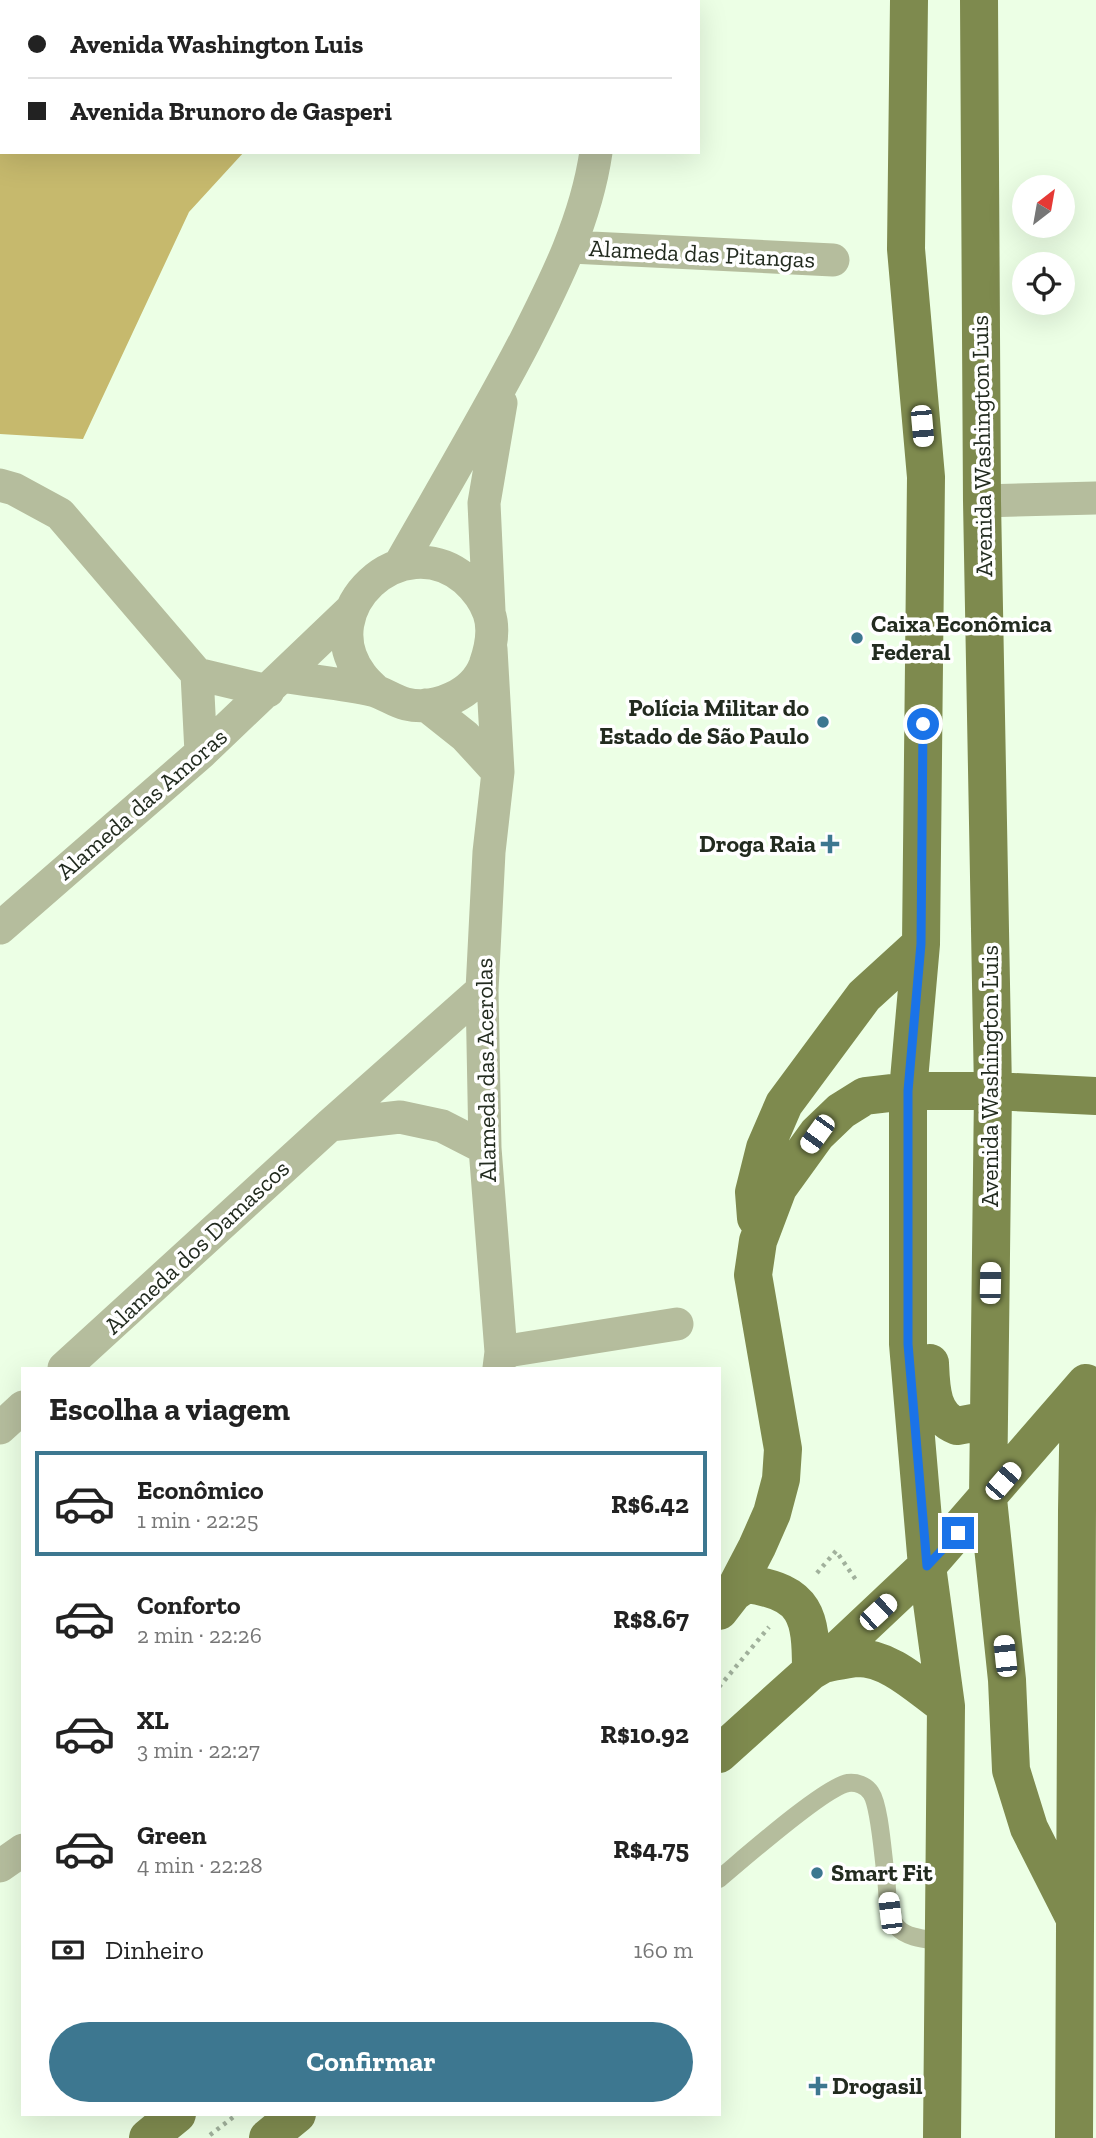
<!DOCTYPE html>
<html lang="pt">
<meta charset="utf-8">
<style>
:root{--surface:#fff;--page:#f6f6f6;--text:#222;--muted:#767676;--line:#e0e0e0;--accent:#3d7790}
body{margin:0;font-family:"Zilla Slab",serif;background:var(--page);color:var(--text);height:100vh;display:flex;flex-direction:column;font-size:26px;white-space:nowrap}
*{box-sizing:border-box;margin:0}
p{font-size:23px;color:var(--muted)}
.icon{flex:none;width:38px;height:38px;fill:none;stroke:currentColor;stroke-width:2;stroke-linecap:round;stroke-linejoin:round}
.map{position:relative;flex:1;overflow:hidden}
.details{position:absolute;left:21px;top:1367px;width:700px;height:749px;display:flex;flex-direction:column;background:var(--surface);border-radius:0px;box-shadow:0 7px 28px #0002}
.details>*{flex:none}
.hud{position:absolute;left:0px;top:0px;width:700px;height:154px;box-shadow:0 7px 28px #0002;display:grid;align-content:center;height:154px;padding:0 28px;background:var(--surface)}
.needle{width:46px;rotate:31deg}
.tools{position:absolute;left:1012px;top:175px;display:grid;gap:14px}
.tools a{display:grid;place-items:center;width:63px;height:63px;border-radius:50%;background:var(--surface);box-shadow:0 7px 28px #0002;font-size:35px}
.end{position:absolute;width:32px;height:32px;margin:-16px;border:9px solid #1a73e8;background:#fff;box-shadow:0 0 0 4px #fff}
.from{border-radius:50%}
.car{position:absolute;width:21px;height:42px;margin:-21px -10px;border-radius:9px;box-shadow:0 0 5px 2px #0007;background:linear-gradient(#fff 24%,#345 0 40%,#fff 0 76%,#345 0 86%,#fff 0)}
.hud b{display:flex;align-items:center;gap:24px;height:66px;font-size:26px}
.hud b+b{border-top:2px solid var(--line)}
.hud i{width:18px;height:18px;background:var(--text)}
ul{padding:0;list-style:none}
li{display:flex;align-items:center;gap:21px;height:105px;margin:0 14px 10px;padding:0 14px;border:4px solid transparent;border-radius:0px}
li div{flex:1}
li b{display:block;font-size:26px}
li em{font-style:normal;font-weight:700}
li.on{border-color:var(--accent)}
li>.icon{width:63px;height:63px;stroke-width:1.5}
h2{padding:0 28px;font-size:32px;line-height:84px}
.pay{display:flex;align-items:center;gap:18px;height:77px;padding:0 28px;font-size:26px}
.pay p{margin-inline-start:auto}
.button{display:flex;gap:14px;margin-top:auto;padding:14px 28px}
.button a{flex:1;height:80px;border-radius:42px;background:var(--accent);color:#fff;font-size:28px;font-weight:700;line-height:80px;text-align:center}
.map>svg:first-child{display:block}
.forest{fill:#c6b96d}
.lines{fill:none;stroke-linecap:round;stroke-linejoin:round}
.path{stroke:#a1b19c;stroke-width:4.5;stroke-dasharray:3.5 5;stroke-linecap:butt}
.lane{stroke:#b5bd9d;stroke-width:18}
.street{stroke:#b5bd9d;stroke-width:33}
.primary{stroke:#7e8a4e;stroke-width:38}
.route{stroke:#1a73e8;stroke-width:9}
.poi-dot{fill:#3d7790;stroke:#fff;stroke-width:2.5}
.labels{text-anchor:middle;stroke-width:7;stroke-linejoin:round;paint-order:stroke}
.street-label{font-size:24px;fill:#222b1f;stroke:#fff}
.poi-label{font-size:24px;font-weight:bold;fill:#222b1f;stroke:#fff;text-anchor:start}
</style>
<div class="map">
<svg width="1096" height="2138" viewBox="0 0 1096 2138">
<rect width="100%" height="100%" fill="#ecffe5"/>
<path class="forest" d="M0,0H256L257,2H2V152H244L189,212L83,439L0,434Z"/>
<g class="lines">
<path class="path" d="M817,1573L836,1551L856,1580
M719,1687L769,1627
M210,2135L236,2115"/>
<path class="lane" d="M719,1879C742,1860 824,1787 848,1783C856,1782 866,1785 871,1793C880,1806 883,1859 886,1877C888,1893 886,1916 898,1928C908,1939 930,1939 944,1942"/>
<path class="street" d="M486,2L488,0
M615,2V0
M571,247L833,260
M0,485L14,489L60,514L197,674L268,691
M982,501L1096,498
M400,564C442,490 486,416 525,341C556,280 586,220 596,152
M489,611L484,503L501,403
M491,649L498,772L489,852L482,990L485,1148L501,1352L499,1368
M197,674L201,753
M283,676C312,681 343,684 372,690C384,693 394,701 406,704C436,711 474,694 485,665C491,648 495,630 489,613C484,599 475,588 465,579C401,526 312,610 361,675C365,681 371,686 376,691
M426,705L465,736L498,772
M0,928L201,753L352,609
M330,1125L400,1117L442,1126L485,1148
M501,1352L677,1324
M64,1368L330,1125L482,990
M0,1428L23,1407
M0,1866L23,1850"/>
<path class="primary" d="M909,0L906,249L926,477L921,944L908,1091V1344L927,1566L946,1706L942,2138
M979,0L982,501L993,1091L988,1499L1007,1680L1011,1770L1029,1828L1074,1917
M756,1218L754,1192L765,1148L784,1104L864,996L921,944
M930,1363C931,1387 931,1416 957,1426L989,1420
M733,1593L746,1584C807,1592 811,1616 811,1671
M719,1611L733,1593L757,1547L772,1513L781,1479L783,1449L753,1275L758,1241L778,1188L817,1134L841,1111L865,1096L908,1091H993L1096,1096
M823,1664C834,1662 845,1659 856,1658C890,1657 920,1688 946,1706
M719,1754L811,1671L823,1664L927,1566L1086,1383
M148,2138L177,2114
M268,2138L297,2114
M1074,2138L1077,1510L1079,1391"/>
</g>
<g class="lines">
<path class="route" d="M923,724L921,944L908,1091V1344L927,1566L958,1533"/>
</g>
<g class="poi-dot">
<circle cx="857" cy="638" r="7"/>
<circle cx="823" cy="722" r="7"/>
<path d="M826.5 833.5h7v7h7v7h-7v7h-7v-7h-7v-7h7z"/>
<circle cx="817" cy="1873" r="7"/>
<path d="M814.5 2075.5h7v7h7v7h-7v7h-7v-7h-7v-7h7z"/>
</g>
<g class="labels">
<g class="street-label">
<text transform="translate(702 254) rotate(3)" y="8">Alameda das Pitangas</text>
<text transform="translate(982 446) rotate(-91)" y="8">Avenida Washington Luis</text>
<text transform="translate(142 804) rotate(-41)" y="8">Alameda das Amoras</text>
<text transform="translate(486 1070) rotate(-91)" y="8">Alameda das Acerolas</text>
<text transform="translate(990 1076) rotate(-90)" y="8">Avenida Washington Luis</text>
<text transform="translate(197 1247) rotate(-43)" y="8">Alameda dos Damascos</text>
</g>
<g class="poi-label">
<text x="871" y="632">Caixa Econômica<tspan x="871" dy="28">Federal</tspan></text>
<text x="809" y="716" text-anchor="end">Polícia Militar do<tspan x="809" dy="28">Estado de São Paulo</tspan></text>
<text x="816" y="852" text-anchor="end">Droga Raia</text>
<text x="831" y="1881">Smart Fit</text>
<text x="832" y="2094">Drogasil</text>
</g>
</g>
</svg>
<div class="tools">
<a><svg class="needle" viewBox="-14 -14 28 28"><path d="M0-13l5 13h-10z" fill="#e53935"/><path d="M0 13l5-13h-10z" fill="#767676"/></svg></a>
<a><svg class="icon" aria-label="locate" viewBox="0 0 24 24"><circle cx="12" cy="12" r="6"/><path d="M12 2v4M12 18v4M2 12h4M18 12h4"/></svg></a>
</div>
<i class="end from" style="left:923px;top:724px"></i>
<i class="end" style="left:958px;top:1533px"></i>
<i class="car" style="left:922px;top:426px;rotate:175deg"></i>
<i class="car" style="left:817px;top:1134px;rotate:216deg"></i>
<i class="car" style="left:990px;top:1283px;rotate:1deg"></i>
<i class="car" style="left:1003px;top:1481px;rotate:41deg"></i>
<i class="car" style="left:878px;top:1612px;rotate:47deg"></i>
<i class="car" style="left:1005px;top:1656px;rotate:354deg"></i>
<i class="car" style="left:890px;top:1913px;rotate:353deg"></i>
<div class="hud">
<b><i class="from"></i>Avenida Washington Luis</b>
<b><i></i>Avenida Brunoro de Gasperi</b>
</div>
<section class="details">
<h2>Escolha a viagem</h2>
<ul>
<li class="on"><svg class="icon" aria-label="car" viewBox="0 0 24 24"><path d="M5 17H2v-5l4-1 3-4h7l3 4 3 1v5h-3M9 17h6M6 11h13"/><circle cx="7" cy="17" r="2"/><circle cx="17" cy="17" r="2"/></svg><div><b>Econômico</b><p>1 min · 22:25</p></div><em>R$6.42</em></li>
<li><svg class="icon" aria-label="car" viewBox="0 0 24 24"><path d="M5 17H2v-5l4-1 3-4h7l3 4 3 1v5h-3M9 17h6M6 11h13"/><circle cx="7" cy="17" r="2"/><circle cx="17" cy="17" r="2"/></svg><div><b>Conforto</b><p>2 min · 22:26</p></div><em>R$8.67</em></li>
<li><svg class="icon" aria-label="car" viewBox="0 0 24 24"><path d="M5 17H2v-5l4-1 3-4h7l3 4 3 1v5h-3M9 17h6M6 11h13"/><circle cx="7" cy="17" r="2"/><circle cx="17" cy="17" r="2"/></svg><div><b>XL</b><p>3 min · 22:27</p></div><em>R$10.92</em></li>
<li><svg class="icon" aria-label="car" viewBox="0 0 24 24"><path d="M5 17H2v-5l4-1 3-4h7l3 4 3 1v5h-3M9 17h6M6 11h13"/><circle cx="7" cy="17" r="2"/><circle cx="17" cy="17" r="2"/></svg><div><b>Green</b><p>4 min · 22:28</p></div><em>R$4.75</em></li>
</ul>
<div class="pay"><svg class="icon" aria-label="cash" viewBox="0 0 24 24"><path d="M3 7h18v10H3z"/><circle cx="12" cy="12" r="2"/></svg>Dinheiro<p>160 m</p></div>
<div class="button"><a>Confirmar</a></div>
</section>
</div>
